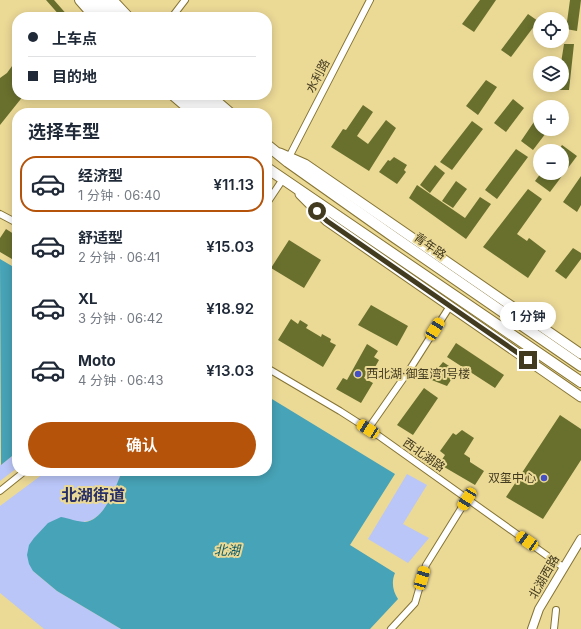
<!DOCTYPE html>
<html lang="zh">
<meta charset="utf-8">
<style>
:root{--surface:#fff;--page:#f2f2f3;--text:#1f2937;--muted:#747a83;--line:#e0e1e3;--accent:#b45309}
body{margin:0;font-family:Inter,"Noto Sans SC",sans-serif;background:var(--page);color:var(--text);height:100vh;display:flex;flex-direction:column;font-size:15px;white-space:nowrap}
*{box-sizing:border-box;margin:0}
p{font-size:13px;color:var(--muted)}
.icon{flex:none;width:22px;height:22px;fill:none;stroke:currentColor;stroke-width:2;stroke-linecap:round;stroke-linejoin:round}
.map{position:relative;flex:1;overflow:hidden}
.drawer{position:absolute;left:12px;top:108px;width:260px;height:368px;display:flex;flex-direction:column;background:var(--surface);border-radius:16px;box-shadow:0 2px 10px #0003}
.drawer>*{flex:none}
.guide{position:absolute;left:12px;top:12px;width:260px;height:88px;border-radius:16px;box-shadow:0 2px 10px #0003;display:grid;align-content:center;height:88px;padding:0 16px;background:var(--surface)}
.controls{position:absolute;left:533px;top:12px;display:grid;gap:8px}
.controls a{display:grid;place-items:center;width:36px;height:36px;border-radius:50%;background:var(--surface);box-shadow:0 2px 10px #0003;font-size:20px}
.end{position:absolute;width:18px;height:18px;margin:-9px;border:5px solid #433b20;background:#fff;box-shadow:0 0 0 2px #fff}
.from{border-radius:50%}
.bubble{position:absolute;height:28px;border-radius:14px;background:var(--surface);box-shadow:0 2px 10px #0003;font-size:13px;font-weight:600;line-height:28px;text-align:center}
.car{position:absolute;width:12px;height:24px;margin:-12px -6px;border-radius:5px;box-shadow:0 0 3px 1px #0007;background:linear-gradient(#f5c518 24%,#345 0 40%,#f5c518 0 76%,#345 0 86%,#f5c518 0)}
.guide b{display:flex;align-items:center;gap:14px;height:38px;font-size:15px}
.guide b+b{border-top:1px solid var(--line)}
.guide i{width:10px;height:10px;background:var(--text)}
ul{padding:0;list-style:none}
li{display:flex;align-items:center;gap:12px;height:56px;margin:0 8px 6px;padding:0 8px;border:2px solid transparent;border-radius:16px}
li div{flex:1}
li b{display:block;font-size:15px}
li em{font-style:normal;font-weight:600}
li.on{border-color:var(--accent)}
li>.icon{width:36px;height:36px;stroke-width:1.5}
h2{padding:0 16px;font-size:18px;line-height:48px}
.button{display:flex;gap:8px;margin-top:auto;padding:8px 16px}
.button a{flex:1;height:46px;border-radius:24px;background:var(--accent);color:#fff;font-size:16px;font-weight:600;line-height:46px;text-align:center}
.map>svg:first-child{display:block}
.green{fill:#bac6f8}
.water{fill:#47a3b7}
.building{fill:#69702d}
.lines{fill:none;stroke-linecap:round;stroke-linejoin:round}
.minor-casing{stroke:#867433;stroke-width:8}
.tertiary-casing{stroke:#867433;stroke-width:10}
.secondary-casing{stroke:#867433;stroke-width:11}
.primary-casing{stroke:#867433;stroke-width:12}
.minor{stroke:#fff;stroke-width:6}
.tertiary{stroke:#fff;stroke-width:8}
.secondary{stroke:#fff;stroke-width:9}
.primary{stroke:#fff;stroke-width:10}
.route{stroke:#433b20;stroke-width:5}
.poi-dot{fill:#4650c5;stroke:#ebd996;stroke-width:1.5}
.labels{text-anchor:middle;stroke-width:4;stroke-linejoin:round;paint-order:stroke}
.street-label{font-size:12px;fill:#433b20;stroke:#ebd996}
.poi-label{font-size:12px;fill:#433b20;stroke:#ebd996;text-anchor:start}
.water-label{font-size:13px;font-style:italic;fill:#085967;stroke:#ebd996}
.district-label{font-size:16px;font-weight:bold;fill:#272e68;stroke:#ebd996}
</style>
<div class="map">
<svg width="581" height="629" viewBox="0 0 581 629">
<rect width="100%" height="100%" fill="#ebd996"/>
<path class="green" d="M17,452V468L0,481V464L1,465Z
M47,471H122C116,488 105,521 83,522L33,571L57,591L121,629H44L0,593V506Z
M407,474L427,485L403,524L429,538L408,563L368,539Z"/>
<path class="water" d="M0,259L17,269V452L1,465Z
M267,396L395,474L350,545L395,573C391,582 393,592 398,599L370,629H121L57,591L33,571L29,564L27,555L29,545L34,538L48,523L61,517C68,518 78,522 85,522C105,520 116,486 122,471H267Z"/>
<path class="building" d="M46,0H54L69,17H61Z
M480,0H496L474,32L462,24Z
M570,0H581L577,31L566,29Z
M528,14L538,21L511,57L501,50Z
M564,44H574L569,90H557L558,85H562L561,63Z
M17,59V95H24L0,125V78L7,73Z
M486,80L497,87L478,115L466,106Z
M513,99L524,108L506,132L494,123Z
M363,105L373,112L357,136L368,144L386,120L396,128L369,171L331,147L343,129L346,130Z
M538,116L540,117V129H549L533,150L521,141Z
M472,121L483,129L452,170L440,162Z
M562,145L577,156L550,192L535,181L541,173H562V151H558Z
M516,149L528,157L497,199L485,190Z
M394,157L407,165L404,170L406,172L397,184L379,172L388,160L390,161Z
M435,165L445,173L430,193L420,185Z
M581,176V205L577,212L563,202Z
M456,181L467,189L453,208L442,201Z
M417,185L465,218L480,197L491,204L466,239L409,198Z
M528,189L542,199L517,234L527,241L529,238L546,251L528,278L483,247Z
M6,229L17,236V262L0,252V238Z
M289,240L321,260L304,288L271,268Z
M573,248L581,253V259L566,279L555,271Z
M371,305L408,326L397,346L358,325Z
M291,319L298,324L300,320L308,325L306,328L321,337L322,334L331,339L330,342L336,345L323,367L278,340Z
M456,343L504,375L495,388L447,357Z
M367,344L378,351L374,357L379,360L374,369L370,367L364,378L373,383L361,403L336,389L343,378L347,380Z
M443,362L449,366L455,374L447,386L429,379Z
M424,388L438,398L413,435L397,425Z
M560,415L581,429V460L543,519L506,497Z
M462,430L474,438L464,454L470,458V462L484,471L475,485L439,464L445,455L440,451L453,433L456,435Z"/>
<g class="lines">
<g class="minor-casing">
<path id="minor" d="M172,17L185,0
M288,159L370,0
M267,203L283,179
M0,214L17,223
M267,368L340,411L379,436L563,567
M368,429L410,369L450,306
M0,491L25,471
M391,629L415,603L426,565L467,499
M554,629L556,610"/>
</g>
<g class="tertiary-casing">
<path id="tertiary" d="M532,629L539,609L581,539"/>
</g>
<g class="secondary-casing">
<path id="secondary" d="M280,153L305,164L581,354
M300,194L327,221L581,397"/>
</g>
<g class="primary-casing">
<path id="primary" d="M80,0L95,17
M89,0L106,17
M100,0L116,17
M112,0L128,17
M173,95L194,113
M187,95L202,108
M197,95L220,113
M209,95L230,113
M267,145L288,162L394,237L581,366
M267,168L581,382"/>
</g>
<use href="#minor" class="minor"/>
<use href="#tertiary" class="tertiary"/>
<use href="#secondary" class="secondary"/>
<use href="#primary" class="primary"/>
</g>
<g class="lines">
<path class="route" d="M317,211L327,221L528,360"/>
</g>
<g class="poi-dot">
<circle cx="358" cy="374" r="4"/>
<circle cx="544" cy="478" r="4"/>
</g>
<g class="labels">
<g class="street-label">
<text transform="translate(318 76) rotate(-62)" y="4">水利路</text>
<text transform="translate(430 246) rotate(35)" y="4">青年路</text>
<text transform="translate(424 455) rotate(35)" y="4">西北湖路</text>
<text transform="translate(544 577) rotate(-60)" y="4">北湖西路</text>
</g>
<g class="poi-label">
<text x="366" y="378">西北湖·御玺湾1号楼</text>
<text x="536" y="482" text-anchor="end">双玺中心</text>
</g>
<g class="water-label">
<text x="227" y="555">北湖</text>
</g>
<g class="district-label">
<text x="93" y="501">北湖街道</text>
</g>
</g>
</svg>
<div class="controls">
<a><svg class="icon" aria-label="locate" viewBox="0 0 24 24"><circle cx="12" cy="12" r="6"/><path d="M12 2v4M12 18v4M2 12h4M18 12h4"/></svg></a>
<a><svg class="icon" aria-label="layers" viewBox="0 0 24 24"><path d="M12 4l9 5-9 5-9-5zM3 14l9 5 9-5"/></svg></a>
<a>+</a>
<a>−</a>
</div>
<i class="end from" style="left:317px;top:211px"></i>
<i class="end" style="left:528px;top:360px"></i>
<div class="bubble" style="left:500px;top:302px;width:56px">1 分钟</div>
<i class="car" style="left:435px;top:329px;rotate:32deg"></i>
<i class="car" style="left:368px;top:429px;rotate:303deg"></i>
<i class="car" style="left:467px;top:499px;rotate:212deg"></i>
<i class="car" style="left:527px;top:541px;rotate:305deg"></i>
<i class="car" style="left:422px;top:578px;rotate:16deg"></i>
<div class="guide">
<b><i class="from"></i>上车点</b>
<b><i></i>目的地</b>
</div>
<section class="drawer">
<h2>选择车型</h2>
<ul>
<li class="on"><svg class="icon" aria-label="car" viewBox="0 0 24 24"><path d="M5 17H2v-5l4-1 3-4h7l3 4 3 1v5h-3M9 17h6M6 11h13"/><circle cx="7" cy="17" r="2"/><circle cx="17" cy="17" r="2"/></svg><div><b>经济型</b><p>1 分钟 · 06:40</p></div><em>¥11.13</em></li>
<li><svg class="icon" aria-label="car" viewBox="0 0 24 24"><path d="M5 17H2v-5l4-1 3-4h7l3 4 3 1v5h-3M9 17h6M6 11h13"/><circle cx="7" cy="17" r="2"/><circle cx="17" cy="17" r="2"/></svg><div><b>舒适型</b><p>2 分钟 · 06:41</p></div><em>¥15.03</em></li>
<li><svg class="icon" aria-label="car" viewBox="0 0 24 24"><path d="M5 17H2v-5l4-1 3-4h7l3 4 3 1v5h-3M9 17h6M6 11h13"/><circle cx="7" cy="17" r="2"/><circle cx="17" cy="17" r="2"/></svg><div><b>XL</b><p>3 分钟 · 06:42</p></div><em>¥18.92</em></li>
<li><svg class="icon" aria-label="car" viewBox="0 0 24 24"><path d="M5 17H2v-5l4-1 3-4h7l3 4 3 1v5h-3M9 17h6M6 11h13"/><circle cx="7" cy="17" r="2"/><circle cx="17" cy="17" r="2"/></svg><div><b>Moto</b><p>4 分钟 · 06:43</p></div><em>¥13.03</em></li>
</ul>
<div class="button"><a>确认</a></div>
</section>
</div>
